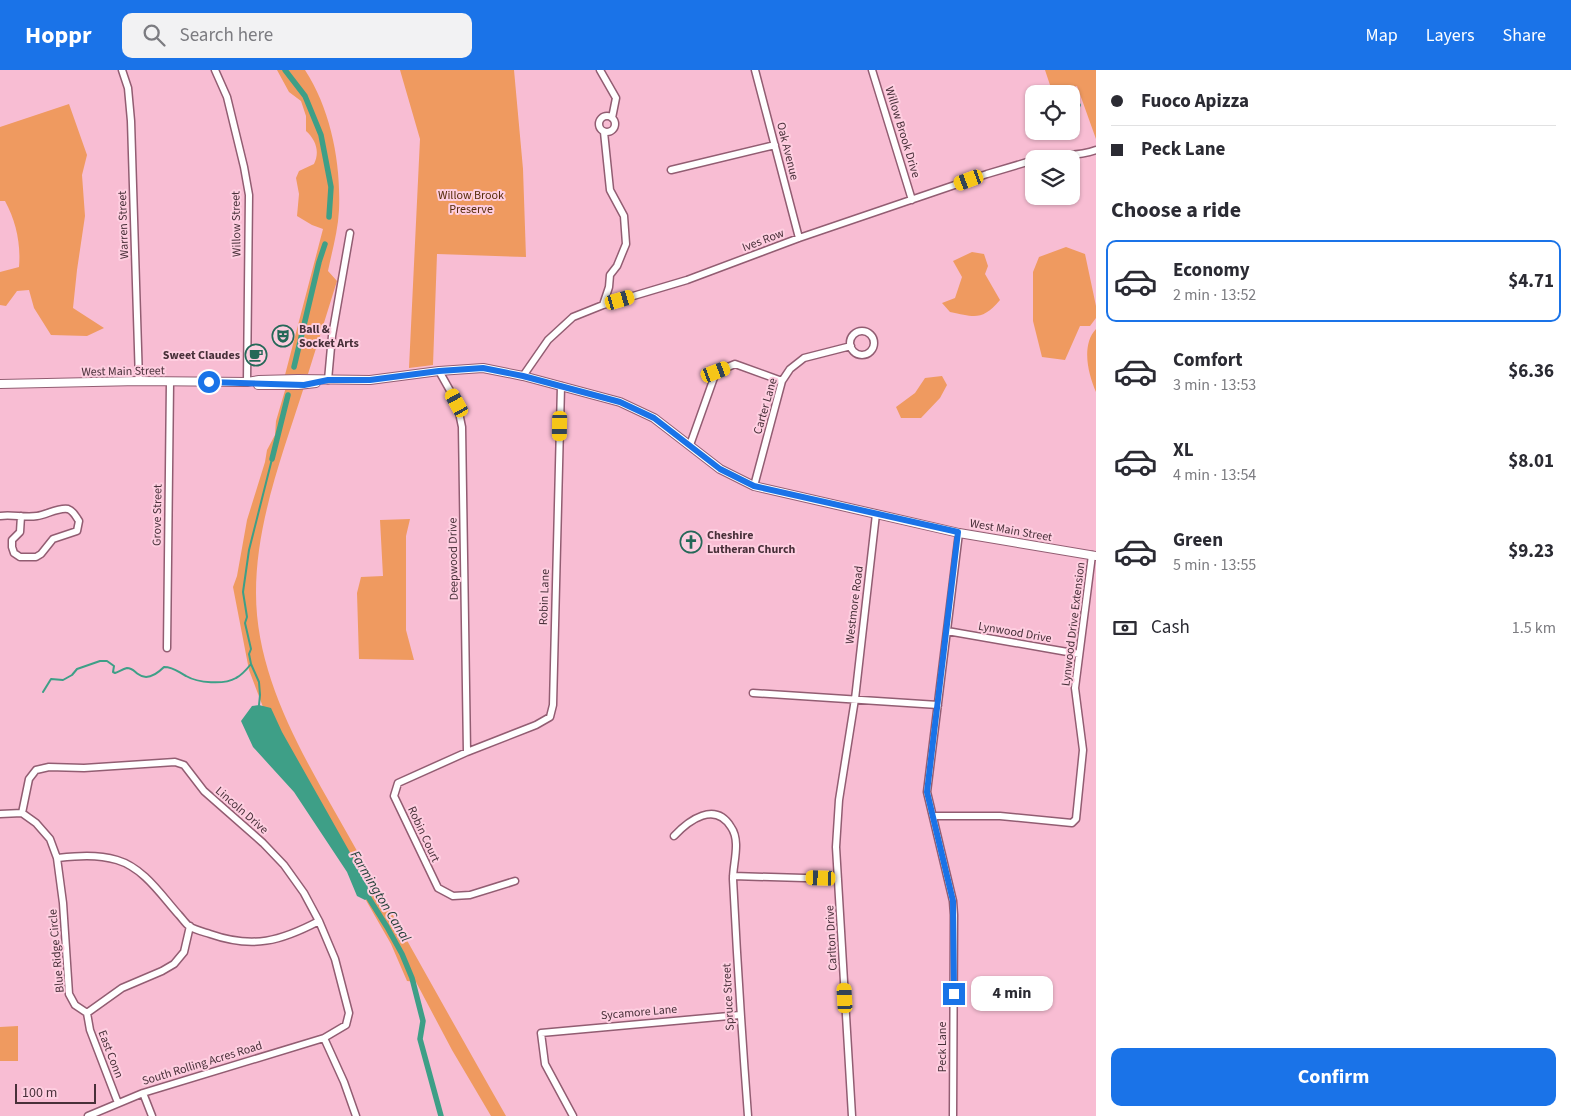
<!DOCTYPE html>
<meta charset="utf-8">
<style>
:root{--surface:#fff;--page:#f2f2f3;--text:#2b2b33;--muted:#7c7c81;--line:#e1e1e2;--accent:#1a73e8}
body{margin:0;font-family:"Source Sans 3",sans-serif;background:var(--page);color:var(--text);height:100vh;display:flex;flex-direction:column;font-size:19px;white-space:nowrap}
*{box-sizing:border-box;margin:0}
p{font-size:16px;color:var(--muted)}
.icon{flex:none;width:28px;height:28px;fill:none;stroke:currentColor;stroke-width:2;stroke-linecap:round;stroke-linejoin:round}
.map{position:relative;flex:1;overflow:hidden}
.drawer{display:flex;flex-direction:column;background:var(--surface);width:475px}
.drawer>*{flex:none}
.top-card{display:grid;align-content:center;height:110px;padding:0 15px;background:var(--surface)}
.tools{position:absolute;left:1025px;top:15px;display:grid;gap:10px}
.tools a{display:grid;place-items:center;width:55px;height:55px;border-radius:10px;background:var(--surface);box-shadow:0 1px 4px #0004;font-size:25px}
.scale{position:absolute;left:15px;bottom:12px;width:81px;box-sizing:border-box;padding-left:5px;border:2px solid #483039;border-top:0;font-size:14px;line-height:18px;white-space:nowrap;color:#483039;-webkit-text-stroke:4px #fecee0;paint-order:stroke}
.end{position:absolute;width:22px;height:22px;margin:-11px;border:6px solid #1a73e8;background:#fff;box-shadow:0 0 0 2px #fff}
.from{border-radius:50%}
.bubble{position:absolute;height:35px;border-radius:10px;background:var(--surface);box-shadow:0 1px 4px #0004;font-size:16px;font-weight:700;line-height:35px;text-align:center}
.car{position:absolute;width:15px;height:30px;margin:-15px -8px;border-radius:6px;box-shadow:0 0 4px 1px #0007;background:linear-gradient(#f5c518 24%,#345 0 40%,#f5c518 0 76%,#345 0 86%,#f5c518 0)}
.top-card b{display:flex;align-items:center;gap:18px;height:48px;font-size:19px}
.top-card b+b{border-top:1px solid var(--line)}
.top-card i{width:12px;height:12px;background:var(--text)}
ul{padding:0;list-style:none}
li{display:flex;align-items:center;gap:15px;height:82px;margin:0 10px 8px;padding:0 5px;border:2px solid transparent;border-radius:10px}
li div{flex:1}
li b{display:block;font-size:19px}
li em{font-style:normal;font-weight:700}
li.current{border-color:var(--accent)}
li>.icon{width:45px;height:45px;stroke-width:1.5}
h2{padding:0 15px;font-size:22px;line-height:60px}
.pay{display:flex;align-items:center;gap:12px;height:55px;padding:0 15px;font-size:19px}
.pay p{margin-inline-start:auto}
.action{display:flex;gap:10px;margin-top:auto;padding:10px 15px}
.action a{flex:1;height:58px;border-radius:10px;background:var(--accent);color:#fff;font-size:20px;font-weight:700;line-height:58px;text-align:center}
header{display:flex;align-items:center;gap:30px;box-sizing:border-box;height:70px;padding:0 25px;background:var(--accent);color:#fff}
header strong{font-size:24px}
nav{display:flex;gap:28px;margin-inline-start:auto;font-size:18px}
.search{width:350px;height:45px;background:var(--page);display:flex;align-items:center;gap:12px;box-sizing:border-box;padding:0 18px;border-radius:10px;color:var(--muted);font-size:19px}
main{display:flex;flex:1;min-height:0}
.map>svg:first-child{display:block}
.green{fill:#ef9a60}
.water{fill:#3e9f87}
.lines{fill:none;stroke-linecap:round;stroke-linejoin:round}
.stream{stroke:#3e9f87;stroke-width:2}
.canal{stroke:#3e9f87;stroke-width:5.5}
.minor-casing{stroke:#925d72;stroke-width:9}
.major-casing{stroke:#925d72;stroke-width:10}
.minor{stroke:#fff;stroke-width:6}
.major{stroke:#fff;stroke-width:8}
.route{stroke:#1a73e8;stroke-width:6}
.labels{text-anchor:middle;stroke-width:4;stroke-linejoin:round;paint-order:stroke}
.street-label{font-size:12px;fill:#483039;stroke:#fecee0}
.park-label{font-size:12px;fill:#562c0a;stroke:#fecee0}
.poi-label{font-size:12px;font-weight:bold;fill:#483039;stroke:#fecee0;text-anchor:start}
.water-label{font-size:14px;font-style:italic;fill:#25423a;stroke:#fecee0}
</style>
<header>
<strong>Hoppr</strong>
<div class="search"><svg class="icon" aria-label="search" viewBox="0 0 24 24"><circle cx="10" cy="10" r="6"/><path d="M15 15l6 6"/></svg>Search here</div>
<nav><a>Map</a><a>Layers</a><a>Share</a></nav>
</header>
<main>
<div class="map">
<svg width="1096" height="1046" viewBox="0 0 1096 1046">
<rect width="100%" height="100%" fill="#f8bdd3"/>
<path class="green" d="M277,0H305C331,40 341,93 339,140C338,161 332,181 328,201L337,211L308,304L285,305L323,159L312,155L297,146L299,124L296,108L299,101L314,94C320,82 316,70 306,61V46L301,31L289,22Z
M400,0H514L523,99L526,187L437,184L433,295L409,298L420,69Z
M1045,0H1096V69L1077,16L1053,24Z
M69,34L87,85L82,105L85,146L77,200L73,238L104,258L87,266L51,265L34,238L29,220L17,221L6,236L0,235V202L19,197C21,174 16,151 5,131H0V57Z
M1066,177L1085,184L1096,236V248L1090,256H1080L1065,290L1042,287L1033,251V202L1039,187Z
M972,182L984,184L988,196L985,204L1000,230C982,251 975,247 950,242L942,233L955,228L962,207L953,191Z
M1096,259V322C1088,304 1081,275 1096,259Z
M942,306L947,315L940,328L921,348H901L896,337L915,323L925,308Z
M286,317H304C283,383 256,452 256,523C256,619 316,706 361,788C409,874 457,960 506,1046H491L452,980L416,912L407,911L391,874L308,729L266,645L249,600L233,517L237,506L247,450L265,392L267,380L275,365L276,351Z
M410,449L406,466V560L414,590L359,589L357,523L361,507L383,506L380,450Z
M18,956V991H0V957Z"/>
<path class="water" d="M1071,24L1077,27L1081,35L1079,40L1071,44Z
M259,635L271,638L282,662L374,825L365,830L357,826L347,802L294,722L253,677L241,651L252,636Z"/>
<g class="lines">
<path class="stream" d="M43,622L51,609L63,610L72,605L77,599L100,591H107L114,596L113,602L115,603C118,602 123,599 127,598C132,598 134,601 138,604C147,611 157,604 164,597C174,597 178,602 186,606C198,613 224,615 236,608C242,605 247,599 251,594
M259,635L260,625L259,612L251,594L249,584L251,579L245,553L247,547L243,522L249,480L272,389"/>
<path class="canal" d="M285,0L305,26L321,65L331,117L329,147
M294,297L319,192L325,174
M272,389L288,325
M365,822L387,857L402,884L412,908L423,951L420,969L441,1046"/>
<g class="minor-casing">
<path id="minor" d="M122,0L128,18L131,51L139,311
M215,0L227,27L244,97L249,125L247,312
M600,0L616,28L612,48
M755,0L799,168
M872,0L912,130
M599 54a8 8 0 1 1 16 0a8 8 0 1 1-16 0Z
M1038,89C1057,84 1078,87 1096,80
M671,100L775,75
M603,235L609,217L610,205L617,196L626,174L624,146L610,120L604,62
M850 273a12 12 0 1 1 24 0a12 12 0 1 1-24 0Z
M439,301L457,333L462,357L467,682
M523,306L548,270L573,247L603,235L687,210L799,168L987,104L1034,90
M328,310L332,266L350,163
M690,375L716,302L735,294L782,311
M754,416L782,311L790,299L804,288L851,276
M0,446C12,444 24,448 37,446C46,445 59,437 68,439C74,441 76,447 79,451L77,461L53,469L41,484L36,487H20L14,483L12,477V470L20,462L21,446
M947,561L1079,584
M167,578L170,312
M753,623L938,635
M22,743L29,709L36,700L49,697L84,698L175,692L184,695L204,721L263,773L284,795L304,823L319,851L335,889L349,943L346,955L324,968L143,1023L88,1046
M22,743L36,753L50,769L57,788L63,833L69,924L75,935L87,943
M0,744L22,743
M933,746H1000L1072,753L1076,749L1083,680L1075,618L1092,485
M674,766C689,750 715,731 731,757C741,771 733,793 733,809C737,888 742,967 748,1046
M57,788C77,786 96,784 117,790C144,798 161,825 179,845C182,848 185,853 189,856C195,860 204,862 210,864C253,879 281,871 319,851
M733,806L838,809
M515,811L470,825L453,826L438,818L394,726L398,713L467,682L536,655L550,647L553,635L561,316
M87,943L122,918L162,901L174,894L184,882L190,856
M87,943L90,960L118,1033
M324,968L344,1012L356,1046
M143,1023L152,1046
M573,1046L545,994L541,963L740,945
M852,1046L836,777L839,730L855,629L876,444
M953,1046L954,845L953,831L927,722L959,463"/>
</g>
<g class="major-casing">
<path id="major" d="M0,314L139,311L247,312L259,310L298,309L370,310L439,301L483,298L523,306L620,332L654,348L720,399L754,416L959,463L1096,486
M258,315H298L316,313"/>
</g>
<use href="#minor" class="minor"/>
<use href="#major" class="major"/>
</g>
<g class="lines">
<path class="route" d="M209,312L304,315L328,310H370L439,301L483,298L523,306L620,332L654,348L720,399L754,416L958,462L927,722L953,831L954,924"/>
</g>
<defs>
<g id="theatre-ring" transform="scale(1.125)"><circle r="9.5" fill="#fecee0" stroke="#256858" stroke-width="1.5"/><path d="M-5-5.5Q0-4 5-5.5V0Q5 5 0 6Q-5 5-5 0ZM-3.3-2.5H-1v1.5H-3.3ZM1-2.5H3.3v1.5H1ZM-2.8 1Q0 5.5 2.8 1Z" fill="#256858"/></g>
<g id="cafe-ring" transform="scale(1.125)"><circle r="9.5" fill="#fecee0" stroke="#256858" stroke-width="1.5"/><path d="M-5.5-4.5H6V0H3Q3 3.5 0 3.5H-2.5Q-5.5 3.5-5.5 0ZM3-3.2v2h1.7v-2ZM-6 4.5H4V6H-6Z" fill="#256858"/></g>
<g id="church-ring" transform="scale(1.125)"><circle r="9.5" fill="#fecee0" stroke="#256858" stroke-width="1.5"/><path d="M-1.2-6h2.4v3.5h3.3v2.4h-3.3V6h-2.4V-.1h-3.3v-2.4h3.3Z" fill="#256858"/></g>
</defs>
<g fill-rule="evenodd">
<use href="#theatre-ring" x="283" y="266"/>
<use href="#cafe-ring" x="256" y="285"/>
<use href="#church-ring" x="691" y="472"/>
</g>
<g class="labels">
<g class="street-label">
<text transform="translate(903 62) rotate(73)" y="4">Willow Brook Drive</text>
<text transform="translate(788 81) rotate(76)" y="4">Oak Avenue</text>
<text transform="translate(236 154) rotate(-91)" y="4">Willow Street</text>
<text transform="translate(123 155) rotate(-92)" y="4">Warren Street</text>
<text transform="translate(763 170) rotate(-21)" y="4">Ives Row</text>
<text transform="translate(123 301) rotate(-1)" y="4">West Main Street</text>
<text transform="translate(765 336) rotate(-74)" y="4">Carter Lane</text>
<text transform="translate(157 445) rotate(-89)" y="4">Grove Street</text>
<text transform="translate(1011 460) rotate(10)" y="4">West Main Street</text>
<text transform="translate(453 489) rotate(-91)" y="4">Deepwood Drive</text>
<text transform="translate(544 527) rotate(-88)" y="4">Robin Lane</text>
<text transform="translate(854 535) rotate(-83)" y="4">Westmore Road</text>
<text transform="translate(1073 554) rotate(-83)" y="4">Lynwood Drive Extension</text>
<text transform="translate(1015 562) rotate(10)" y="4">Lynwood Drive</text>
<text transform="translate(242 740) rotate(41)" y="4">Lincoln Drive</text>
<text transform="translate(424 764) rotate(65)" y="4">Robin Court</text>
<text transform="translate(831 868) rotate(-93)" y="4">Carlton Drive</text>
<text transform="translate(56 881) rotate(-95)" y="4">Blue Ridge Circle</text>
<text transform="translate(728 927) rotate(-93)" y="4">Spruce Street</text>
<text transform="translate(639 942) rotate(-5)" y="4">Sycamore Lane</text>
<text transform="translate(942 977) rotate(-90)" y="4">Peck Lane</text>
<text transform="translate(111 984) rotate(69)" y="4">East Conn</text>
<text transform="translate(202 993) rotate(-17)" y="4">South Rolling Acres Road</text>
</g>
<g class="park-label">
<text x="471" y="129">Willow Brook<tspan x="471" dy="14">Preserve</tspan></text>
</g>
<g class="poi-label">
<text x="299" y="263">Ball &amp;<tspan x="299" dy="14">Socket Arts</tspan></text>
<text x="240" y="289" text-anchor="end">Sweet Claudes</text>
<text x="707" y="469">Cheshire<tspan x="707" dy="14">Lutheran Church</tspan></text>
</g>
<g class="water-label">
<text transform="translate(381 826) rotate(59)" y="5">Farmington Canal</text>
</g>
</g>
</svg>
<div class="tools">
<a><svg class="icon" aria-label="locate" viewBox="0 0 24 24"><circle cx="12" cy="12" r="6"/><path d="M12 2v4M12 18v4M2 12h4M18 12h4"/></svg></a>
<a><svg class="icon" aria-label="layers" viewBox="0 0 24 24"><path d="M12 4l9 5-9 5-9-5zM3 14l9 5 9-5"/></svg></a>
</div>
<div class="scale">100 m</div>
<i class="end from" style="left:209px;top:312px"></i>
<i class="end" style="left:954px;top:924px"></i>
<div class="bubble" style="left:971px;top:906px;width:82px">4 min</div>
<i class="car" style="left:969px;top:110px;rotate:250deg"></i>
<i class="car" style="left:620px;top:230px;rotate:74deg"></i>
<i class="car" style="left:716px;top:302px;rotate:69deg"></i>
<i class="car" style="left:457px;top:333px;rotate:331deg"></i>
<i class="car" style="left:560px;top:356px;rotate:181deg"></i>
<i class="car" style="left:821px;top:808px;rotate:272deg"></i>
<i class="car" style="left:845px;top:928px;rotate:357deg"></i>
</div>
<section class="drawer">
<div class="top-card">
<b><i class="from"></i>Fuoco Apizza</b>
<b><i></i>Peck Lane</b>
</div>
<h2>Choose a ride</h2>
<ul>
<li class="current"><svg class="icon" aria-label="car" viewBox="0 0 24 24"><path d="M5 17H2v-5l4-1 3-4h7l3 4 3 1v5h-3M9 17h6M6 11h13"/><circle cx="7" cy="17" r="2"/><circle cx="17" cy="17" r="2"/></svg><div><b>Economy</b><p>2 min · 13:52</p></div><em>$4.71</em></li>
<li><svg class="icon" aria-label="car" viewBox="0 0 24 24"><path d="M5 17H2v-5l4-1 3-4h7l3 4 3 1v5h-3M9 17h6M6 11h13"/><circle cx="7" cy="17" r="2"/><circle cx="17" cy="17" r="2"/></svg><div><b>Comfort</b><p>3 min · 13:53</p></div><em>$6.36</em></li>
<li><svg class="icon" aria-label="car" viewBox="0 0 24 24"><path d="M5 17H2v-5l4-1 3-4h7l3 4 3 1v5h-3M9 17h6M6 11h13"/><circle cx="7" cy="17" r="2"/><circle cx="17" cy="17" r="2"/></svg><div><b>XL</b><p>4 min · 13:54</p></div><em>$8.01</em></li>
<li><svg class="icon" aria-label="car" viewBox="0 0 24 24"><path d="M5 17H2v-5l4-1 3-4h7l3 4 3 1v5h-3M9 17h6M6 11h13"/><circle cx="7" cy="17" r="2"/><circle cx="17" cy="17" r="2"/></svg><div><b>Green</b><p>5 min · 13:55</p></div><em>$9.23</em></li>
</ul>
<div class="pay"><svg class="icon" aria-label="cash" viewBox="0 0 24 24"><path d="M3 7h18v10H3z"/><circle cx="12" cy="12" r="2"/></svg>Cash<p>1.5 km</p></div>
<div class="action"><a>Confirm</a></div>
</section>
</main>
